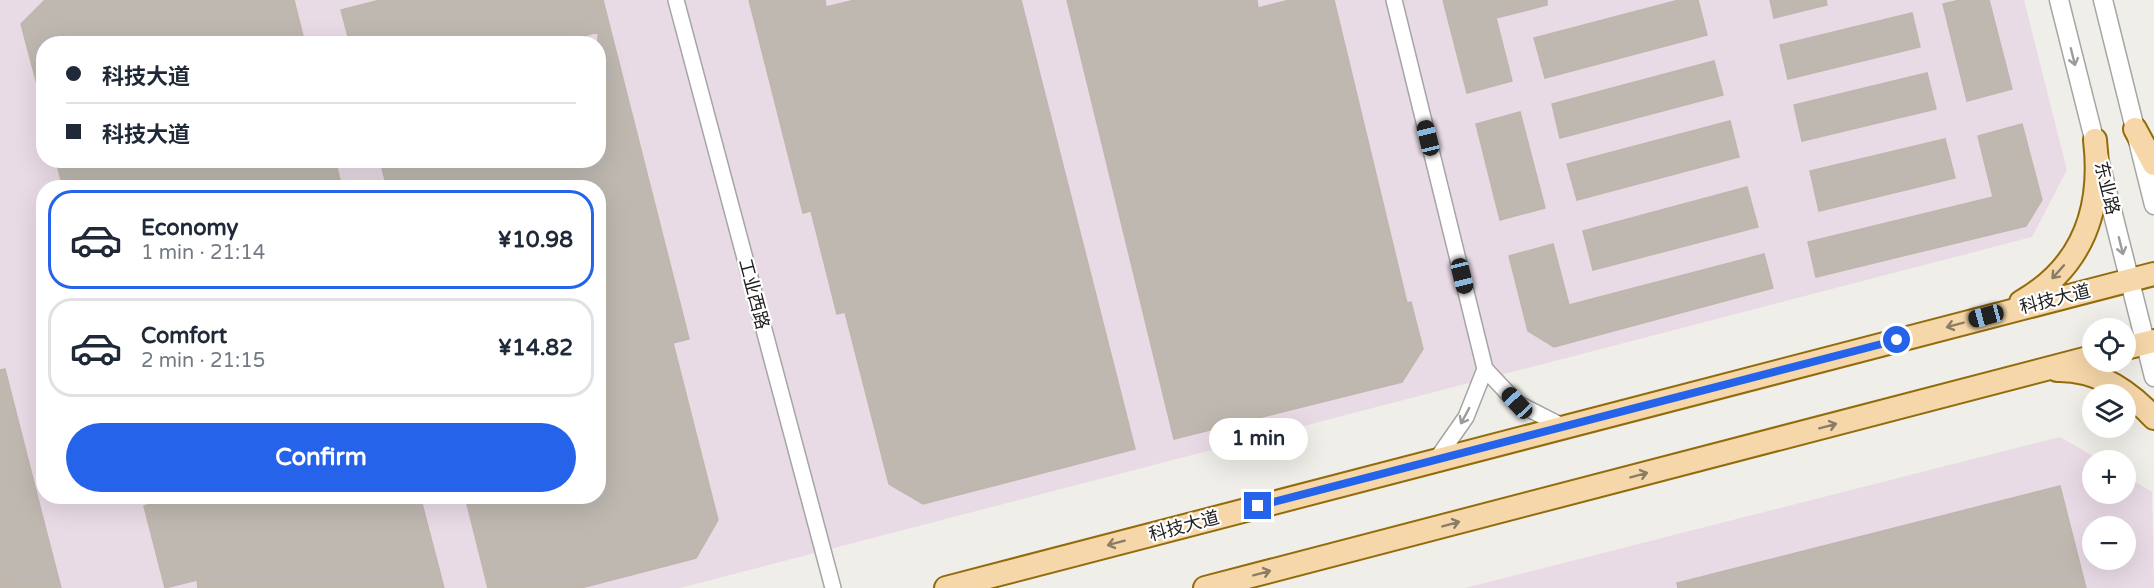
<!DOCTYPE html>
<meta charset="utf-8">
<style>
:root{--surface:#fff;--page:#f6f6f7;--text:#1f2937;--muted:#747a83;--line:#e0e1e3;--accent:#2563eb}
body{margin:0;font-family:"Varela Round","Noto Sans SC",sans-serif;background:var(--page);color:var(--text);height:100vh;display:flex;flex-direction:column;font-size:22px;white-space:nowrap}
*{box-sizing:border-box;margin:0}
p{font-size:20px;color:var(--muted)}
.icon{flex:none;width:33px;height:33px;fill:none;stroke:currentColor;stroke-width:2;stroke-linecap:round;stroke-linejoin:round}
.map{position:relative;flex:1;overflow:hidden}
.panel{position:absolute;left:36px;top:180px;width:570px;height:324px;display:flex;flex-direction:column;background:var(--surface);border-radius:24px;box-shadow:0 6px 24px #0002}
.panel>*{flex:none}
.banner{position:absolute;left:36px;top:36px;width:570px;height:132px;border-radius:24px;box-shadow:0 6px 24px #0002;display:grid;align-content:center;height:132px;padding:0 30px;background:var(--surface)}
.fabs{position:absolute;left:2082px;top:318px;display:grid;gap:12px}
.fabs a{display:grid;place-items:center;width:54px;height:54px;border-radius:50%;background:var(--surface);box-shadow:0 6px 24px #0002;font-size:30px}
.end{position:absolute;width:27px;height:27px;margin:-14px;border:8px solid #2563eb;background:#fff;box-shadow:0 0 0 3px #fff}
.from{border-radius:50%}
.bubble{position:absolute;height:42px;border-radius:21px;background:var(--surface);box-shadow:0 6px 24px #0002;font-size:20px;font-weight:700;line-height:42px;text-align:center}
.car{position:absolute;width:18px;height:36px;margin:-18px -9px;border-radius:8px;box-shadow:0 0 4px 2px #0007;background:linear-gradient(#222 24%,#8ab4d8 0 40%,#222 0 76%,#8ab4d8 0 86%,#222 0)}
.banner b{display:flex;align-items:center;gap:21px;height:57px;font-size:22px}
.banner b+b{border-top:2px solid var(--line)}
.banner i{width:15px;height:15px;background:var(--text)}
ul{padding:10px 0 0;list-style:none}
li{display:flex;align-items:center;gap:18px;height:99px;margin:0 12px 9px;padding:0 18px;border:3px solid var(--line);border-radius:24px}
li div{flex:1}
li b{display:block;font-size:22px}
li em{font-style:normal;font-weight:700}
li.active{border-color:var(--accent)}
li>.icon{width:54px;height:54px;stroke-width:1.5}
.primary-button{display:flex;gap:12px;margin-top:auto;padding:12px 30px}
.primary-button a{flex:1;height:69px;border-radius:36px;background:var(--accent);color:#fff;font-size:24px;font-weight:700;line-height:69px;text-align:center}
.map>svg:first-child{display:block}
.industrial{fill:#e9dbe6;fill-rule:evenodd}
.building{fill:#beb8b1;stroke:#c1b6ac;stroke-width:1.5}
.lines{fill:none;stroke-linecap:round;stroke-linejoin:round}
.minor-casing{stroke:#a5a5a5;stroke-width:18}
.tertiary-casing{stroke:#a5a5a5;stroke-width:21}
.primary-casing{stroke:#926b0c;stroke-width:26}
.minor{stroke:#fff;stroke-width:15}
.tertiary{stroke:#fff;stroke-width:18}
.primary{stroke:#f5d7a9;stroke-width:22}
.oneway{stroke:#9b9b9b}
.oneway2{stroke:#8b7c65}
.route{stroke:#2563eb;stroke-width:8}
.labels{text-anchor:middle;stroke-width:4.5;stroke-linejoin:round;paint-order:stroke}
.street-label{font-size:18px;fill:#212121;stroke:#fff}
</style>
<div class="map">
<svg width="2154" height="588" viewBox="0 0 2154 588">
<rect width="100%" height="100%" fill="#f0eee8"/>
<path class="industrial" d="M0,0H2024L2067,170L2032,237L680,588H0ZM44,44H598V160H44ZM44,188H598V496H44Z
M2060,437L2100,460H2092V494H2126V476L2152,492L2154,588H1465ZM2092,526H2126V560H2092Z"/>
<path class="building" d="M45,0H294L305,44H161L160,36L132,44H44V91L39,92L21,24Z
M380,0H603L689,339L673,343L718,520L696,558L581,588H488L465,496H570L571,504L598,497V188H455L454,180L425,188H387L380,160H598V32L556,44H350L341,10Z
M749,0H825L826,7L855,0H1021L1135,449L923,504L889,484L845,312L837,314L811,211L803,213Z
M1067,0H1257L1258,8L1290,0H1334L1407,303L1411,302L1423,349L1402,382L1174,439Z
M1443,0H1547V5L1496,18L1512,81L1467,93Z
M1679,0H1698L1707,35L1545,78L1534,38Z
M1770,0H1826L1827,5L1774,18Z
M1960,0H1989L2012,89L1967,101L1943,4Z
M1912,13L1920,47L1788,79L1780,45Z
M1714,61L1723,95L1560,138L1552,104Z
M1927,73L1936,109L1802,141L1794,105Z
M1520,112L1545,208L1500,220L1476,124Z
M1730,121L1739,157L1577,200L1567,164Z
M2022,124L2042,200L2026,226L1816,277L1808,242L1993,197L1978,136Z
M1945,139L1955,178L1819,211L1810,171Z
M56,160H157L158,168L187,160H335L342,188H63Z
M1747,187L1758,227L1593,270L1583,231Z
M1553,244L1569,305L1764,254L1773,288L1554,347L1528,331L1509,256Z
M5,369L47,534L61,588H0V370Z
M2060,486L2086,588H1678L1677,583Z
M179,496H420L444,588H198L197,580L165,588L144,506Z"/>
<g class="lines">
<g class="minor-casing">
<path id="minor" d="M676,0L833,588
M1394,0L1485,369L1517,403L1562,426
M1436,460L1466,417L1485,369"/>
</g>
<g class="tertiary-casing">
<path id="tertiary" d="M2059,0L2154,377
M2103,0L2154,205"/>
</g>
<g class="primary-casing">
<path id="primary" d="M2135,129L2154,164
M2021,302C2083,267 2103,208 2095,140
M2126,348L2154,341
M2057,370C2096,369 2129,391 2154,418
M946,588L2154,274
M1205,588L2092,357"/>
</g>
<use href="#minor" class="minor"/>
<use href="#tertiary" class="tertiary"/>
<use href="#primary" class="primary"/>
</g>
<defs><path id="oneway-shaft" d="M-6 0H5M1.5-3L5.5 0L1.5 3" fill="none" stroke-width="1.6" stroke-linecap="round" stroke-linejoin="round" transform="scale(1.5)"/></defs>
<g class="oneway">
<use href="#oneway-shaft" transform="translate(2073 57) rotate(76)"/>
<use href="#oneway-shaft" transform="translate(2121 246) rotate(76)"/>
<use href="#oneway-shaft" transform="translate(1465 416) rotate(118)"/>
</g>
<g class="oneway2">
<use href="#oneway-shaft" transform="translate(2058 272) rotate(132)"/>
<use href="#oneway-shaft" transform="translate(1955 325) rotate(165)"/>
<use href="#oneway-shaft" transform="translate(1828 426) rotate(-15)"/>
<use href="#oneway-shaft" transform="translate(1639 475) rotate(-15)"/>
<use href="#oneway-shaft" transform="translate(1451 524) rotate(-15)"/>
<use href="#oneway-shaft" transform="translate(1116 543) rotate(165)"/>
<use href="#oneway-shaft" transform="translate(1262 573) rotate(-15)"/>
</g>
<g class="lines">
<path class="route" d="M1258,506L1897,340"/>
</g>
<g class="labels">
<g class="street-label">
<text transform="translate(2107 188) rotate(76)" y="6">东业路</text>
<text transform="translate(754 294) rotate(75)" y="6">工业西路</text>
<text transform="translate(2055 299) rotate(-14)" y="6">科技大道</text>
<text transform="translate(1184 526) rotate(-15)" y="6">科技大道</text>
</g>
</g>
</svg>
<div class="fabs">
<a><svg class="icon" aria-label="locate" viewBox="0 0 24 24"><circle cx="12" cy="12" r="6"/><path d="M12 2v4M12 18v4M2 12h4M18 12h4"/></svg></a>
<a><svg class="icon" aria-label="layers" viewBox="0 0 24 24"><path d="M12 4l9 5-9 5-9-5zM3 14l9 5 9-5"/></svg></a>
<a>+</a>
<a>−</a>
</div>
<i class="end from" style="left:1897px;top:340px"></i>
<i class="end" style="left:1258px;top:506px"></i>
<div class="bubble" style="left:1209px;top:418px;width:99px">1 min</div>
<i class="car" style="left:1428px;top:138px;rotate:346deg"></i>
<i class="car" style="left:1462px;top:276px;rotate:166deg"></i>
<i class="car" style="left:1986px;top:316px;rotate:255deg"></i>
<i class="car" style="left:1517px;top:403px;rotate:317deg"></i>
<div class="banner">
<b><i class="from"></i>科技大道</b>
<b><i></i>科技大道</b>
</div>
<section class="panel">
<ul>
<li class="active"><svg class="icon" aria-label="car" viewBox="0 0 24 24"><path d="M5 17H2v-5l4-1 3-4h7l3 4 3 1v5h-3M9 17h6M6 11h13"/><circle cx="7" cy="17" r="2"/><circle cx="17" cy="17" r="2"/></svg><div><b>Economy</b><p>1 min · 21:14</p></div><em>¥10.98</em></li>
<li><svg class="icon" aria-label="car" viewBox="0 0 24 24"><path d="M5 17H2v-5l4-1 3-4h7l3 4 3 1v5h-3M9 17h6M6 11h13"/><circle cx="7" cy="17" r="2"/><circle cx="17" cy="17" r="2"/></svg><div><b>Comfort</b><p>2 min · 21:15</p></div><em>¥14.82</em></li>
</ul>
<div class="primary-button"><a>Confirm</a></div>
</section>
</div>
